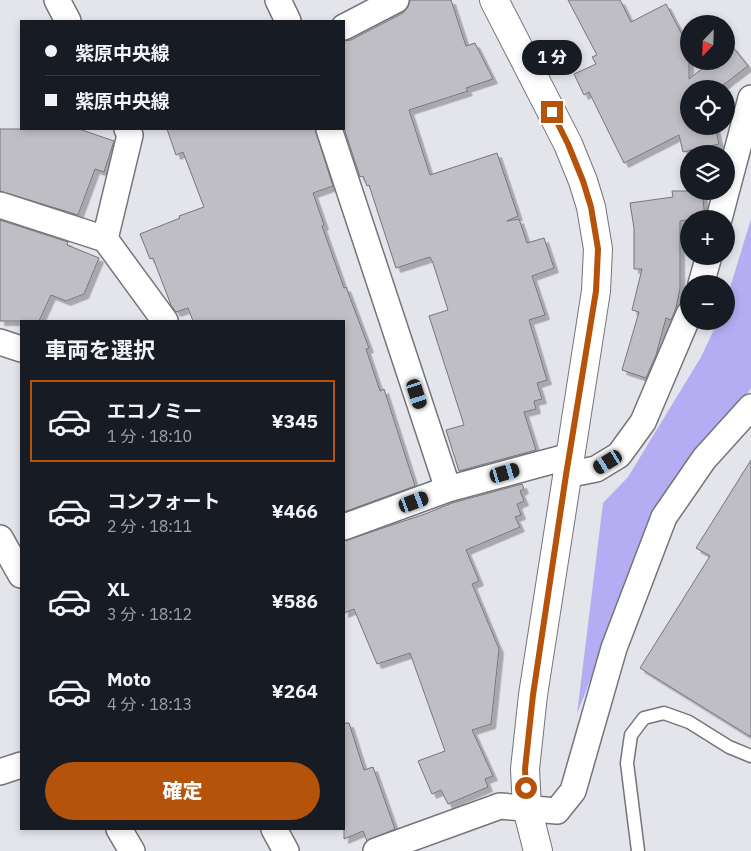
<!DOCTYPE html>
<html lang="ja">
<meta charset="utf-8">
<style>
:root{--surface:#171b24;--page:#20242c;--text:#f1f3f6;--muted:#9ea1a6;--line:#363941;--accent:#b45309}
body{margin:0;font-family:"IBM Plex Sans","Noto Sans JP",sans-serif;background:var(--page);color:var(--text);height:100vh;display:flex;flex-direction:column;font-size:19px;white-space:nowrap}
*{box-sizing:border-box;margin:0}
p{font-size:16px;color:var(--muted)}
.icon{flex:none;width:28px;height:28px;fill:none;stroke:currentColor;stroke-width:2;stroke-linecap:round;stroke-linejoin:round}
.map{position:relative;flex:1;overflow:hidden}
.side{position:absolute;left:20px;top:320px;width:325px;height:510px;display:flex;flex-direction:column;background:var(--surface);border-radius:0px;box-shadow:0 2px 8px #0003}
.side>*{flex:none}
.top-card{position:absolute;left:20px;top:20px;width:325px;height:110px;border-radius:0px;box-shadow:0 2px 8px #0003;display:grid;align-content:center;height:110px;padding:0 25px;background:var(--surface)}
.needle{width:32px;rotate:203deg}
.fabs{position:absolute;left:680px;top:15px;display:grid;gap:10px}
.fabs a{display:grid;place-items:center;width:55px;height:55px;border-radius:50%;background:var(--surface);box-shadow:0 2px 8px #0003;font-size:25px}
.end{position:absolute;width:22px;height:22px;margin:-11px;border:6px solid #b45309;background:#fff;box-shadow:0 0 0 2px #fff}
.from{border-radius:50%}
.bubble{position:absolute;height:35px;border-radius:18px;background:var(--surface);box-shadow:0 2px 8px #0003;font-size:16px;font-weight:800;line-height:35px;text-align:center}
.car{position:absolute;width:15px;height:30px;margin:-15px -8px;border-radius:6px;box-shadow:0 0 4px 1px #0007;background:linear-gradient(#222 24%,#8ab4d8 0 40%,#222 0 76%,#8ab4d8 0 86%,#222 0)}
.top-card b{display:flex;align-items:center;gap:18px;height:48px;font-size:19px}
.top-card b+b{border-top:1px solid var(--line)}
.top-card i{width:12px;height:12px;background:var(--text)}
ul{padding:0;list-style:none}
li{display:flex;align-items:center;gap:15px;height:82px;margin:0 10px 8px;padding:0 15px;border:2px solid transparent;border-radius:0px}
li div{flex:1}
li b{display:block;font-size:19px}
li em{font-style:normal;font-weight:800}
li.current{border-color:var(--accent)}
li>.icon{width:45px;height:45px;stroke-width:1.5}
h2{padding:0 25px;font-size:22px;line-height:60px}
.button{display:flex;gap:10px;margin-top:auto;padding:10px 25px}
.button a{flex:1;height:58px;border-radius:30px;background:var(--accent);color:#fff;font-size:20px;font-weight:800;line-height:58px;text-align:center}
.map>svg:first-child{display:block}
.forest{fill:#b4adf3}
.building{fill:#bebec4;stroke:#75757b;filter:url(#shadow)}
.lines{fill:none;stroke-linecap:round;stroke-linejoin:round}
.lane-casing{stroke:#75747a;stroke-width:15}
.street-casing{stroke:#75747a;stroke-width:28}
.secondary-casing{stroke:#75747a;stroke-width:30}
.lane{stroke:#fff;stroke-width:12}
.street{stroke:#fff;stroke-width:25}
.secondary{stroke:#fff;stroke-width:28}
.route{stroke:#b45309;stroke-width:6}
</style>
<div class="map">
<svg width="751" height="851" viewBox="0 0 751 851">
<defs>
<filter id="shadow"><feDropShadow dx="4.5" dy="4.5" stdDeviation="0" flood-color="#0004"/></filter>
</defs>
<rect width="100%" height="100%" fill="#e4e4eb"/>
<path class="forest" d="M751,219V388L740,406L653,511L625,590L577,714L603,503L628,477L701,357L718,321H726V301Z"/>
<path class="building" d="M410,0H451L466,46L475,43L493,79L466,88L468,91L409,110L430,175L497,153L518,216L507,221L519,219L527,243L544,238L554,268L532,276L545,315L529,320L547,380L537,383L542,399L534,401L536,409L524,412L536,450L459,471L446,430L464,425L429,316L448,310L433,263L430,257L396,268L369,185L367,186L363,176L360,177L344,128V41L351,40L403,13L408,7Z
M568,0H620L631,22L666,4L689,48V79L712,61H726V50L732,46L748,66L718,89H689V126H715L719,144L683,152L679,135L624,163L589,92L584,95L574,74L596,64L592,57L597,55Z
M0,129H79L114,141L104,172L95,169L78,215L0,191Z
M167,129H315L333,186L313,193L324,225L322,226L344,288L346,287L369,348L366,349L380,391L384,389L415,486L344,512V321H193L188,308L176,312L171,305L153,258L150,259L140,234L180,218L179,216L204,207L183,152L176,155Z
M672,191H702L705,217L680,221V289L676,308L671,320L666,318L656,355L646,378L622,370L639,312L632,310L642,269H634V228L630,203L673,197Z
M0,220L68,242L67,245L99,258L84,294L66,301L51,295L39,321H0Z
M751,460V737L640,668L710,556L696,548Z
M522,484L524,489L520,491L524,501L517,504L521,515L515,517L520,527L466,550L479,581L472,584L499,649L491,724L472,730L493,776L485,779L488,787L448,804L441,790L432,794L418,761L445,751L410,653L377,664L354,609L344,613V541L425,514L452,503Z
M344,723H349L364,770L373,767L395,829L367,841L363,831L344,839Z"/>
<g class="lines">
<g class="lane-casing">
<path id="lane" d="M638,851L627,763L631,735L644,718L664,713L689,722L729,747L751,756"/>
</g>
<g class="street-casing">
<path id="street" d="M57,0L68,21
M278,0L288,21
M344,27L396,0
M329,129L448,489
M0,205L105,239L165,321
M719,219L751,98
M105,239L130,135L127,129
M701,284L709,256
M0,342L21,349
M566,475L596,469L619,455L643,422L689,314
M344,527L448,489L570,456
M0,538L21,575
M0,772L21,765
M119,829L132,851
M274,829L286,851
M376,851L500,806L557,811L573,791L614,648L664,517L704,459L751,407"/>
</g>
<g class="secondary-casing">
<path id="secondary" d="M494,0L568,144L583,181L591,207L598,249L596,291L533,695L525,769L527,808L538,851"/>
</g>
<use href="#lane" class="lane"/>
<use href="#street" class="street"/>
<use href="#secondary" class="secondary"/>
</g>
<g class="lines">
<path class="route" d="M526,788L525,769L533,695L566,475L596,291L598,249L591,207L583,181L568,144L552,112"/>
</g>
</svg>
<div class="fabs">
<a><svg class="needle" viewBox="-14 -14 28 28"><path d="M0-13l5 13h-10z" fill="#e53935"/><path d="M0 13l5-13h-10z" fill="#9ea1a6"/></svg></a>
<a><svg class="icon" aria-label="locate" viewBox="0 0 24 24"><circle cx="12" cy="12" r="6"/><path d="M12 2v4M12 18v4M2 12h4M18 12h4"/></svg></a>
<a><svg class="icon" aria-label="layers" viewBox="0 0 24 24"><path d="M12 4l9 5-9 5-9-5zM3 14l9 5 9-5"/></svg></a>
<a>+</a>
<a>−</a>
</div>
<i class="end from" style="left:526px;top:788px"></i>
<i class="end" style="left:552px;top:112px"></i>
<div class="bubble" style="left:522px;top:40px;width:60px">1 分</div>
<i class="car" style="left:417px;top:394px;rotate:162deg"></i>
<i class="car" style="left:608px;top:462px;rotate:239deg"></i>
<i class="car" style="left:505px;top:473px;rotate:74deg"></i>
<i class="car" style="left:414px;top:502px;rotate:70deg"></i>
<div class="top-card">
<b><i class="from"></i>紫原中央線</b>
<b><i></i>紫原中央線</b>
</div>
<section class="side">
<h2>車両を選択</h2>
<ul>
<li class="current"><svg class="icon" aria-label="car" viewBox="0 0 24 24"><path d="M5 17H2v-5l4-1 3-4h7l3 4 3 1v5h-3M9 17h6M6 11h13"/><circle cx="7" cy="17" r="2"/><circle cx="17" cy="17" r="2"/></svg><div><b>エコノミー</b><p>1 分 · 18:10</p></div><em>¥345</em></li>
<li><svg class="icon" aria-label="car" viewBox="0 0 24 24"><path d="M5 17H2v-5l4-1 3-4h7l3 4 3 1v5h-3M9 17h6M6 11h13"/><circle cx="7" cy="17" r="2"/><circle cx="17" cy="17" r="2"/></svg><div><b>コンフォート</b><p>2 分 · 18:11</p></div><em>¥466</em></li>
<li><svg class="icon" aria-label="car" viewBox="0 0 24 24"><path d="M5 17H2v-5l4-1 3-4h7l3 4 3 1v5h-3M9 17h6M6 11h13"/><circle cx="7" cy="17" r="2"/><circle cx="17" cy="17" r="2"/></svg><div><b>XL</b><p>3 分 · 18:12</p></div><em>¥586</em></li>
<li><svg class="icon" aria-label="car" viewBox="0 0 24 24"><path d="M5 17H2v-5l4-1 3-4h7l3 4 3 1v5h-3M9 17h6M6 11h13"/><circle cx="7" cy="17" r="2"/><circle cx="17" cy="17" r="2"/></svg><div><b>Moto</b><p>4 分 · 18:13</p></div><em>¥264</em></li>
</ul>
<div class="button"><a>確定</a></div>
</section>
</div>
